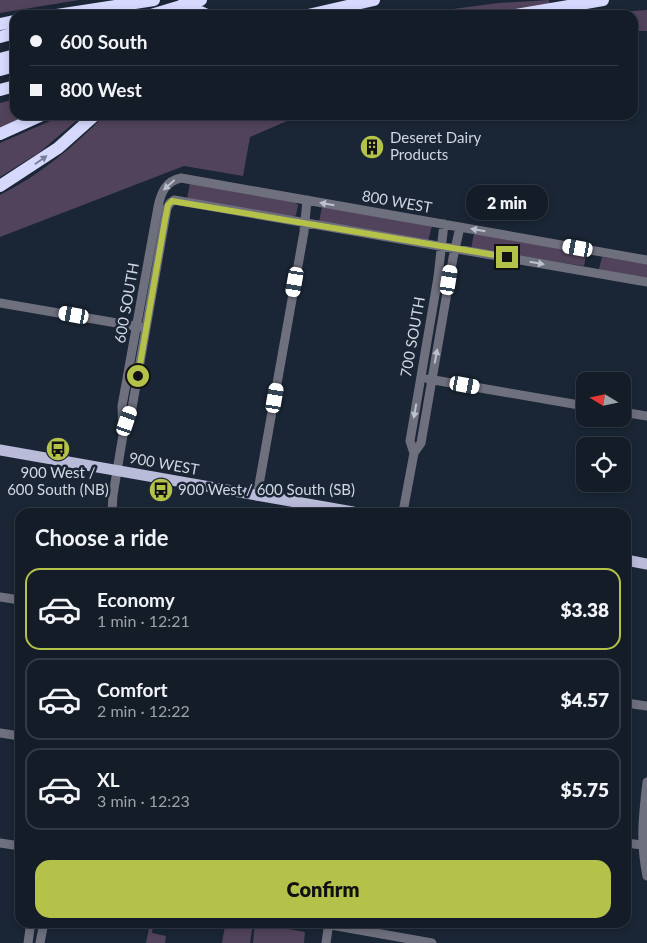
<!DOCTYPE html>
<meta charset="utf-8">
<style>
:root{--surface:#141c28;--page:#1d2530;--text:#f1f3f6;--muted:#9da1a8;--line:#333a45;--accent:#b5c249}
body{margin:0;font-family:Lato,sans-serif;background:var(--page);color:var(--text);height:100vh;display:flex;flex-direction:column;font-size:19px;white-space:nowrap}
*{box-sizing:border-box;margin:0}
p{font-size:16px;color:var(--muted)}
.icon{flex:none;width:28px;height:28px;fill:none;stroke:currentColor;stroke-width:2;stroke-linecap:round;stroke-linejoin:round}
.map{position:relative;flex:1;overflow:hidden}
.sheet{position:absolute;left:15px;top:508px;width:616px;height:420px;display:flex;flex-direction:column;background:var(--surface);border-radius:15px;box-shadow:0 2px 8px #0003,0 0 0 1px var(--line)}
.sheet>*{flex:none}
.banner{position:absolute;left:10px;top:10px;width:628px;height:110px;border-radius:15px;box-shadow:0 2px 8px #0003,0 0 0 1px var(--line);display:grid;align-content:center;height:110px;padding:0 20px;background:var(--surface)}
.needle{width:32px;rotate:280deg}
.controls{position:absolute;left:576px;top:372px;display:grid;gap:10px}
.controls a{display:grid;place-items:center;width:55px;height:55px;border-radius:10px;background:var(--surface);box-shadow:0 2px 8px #0003,0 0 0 1px var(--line);font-size:25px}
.end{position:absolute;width:22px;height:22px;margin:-11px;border:6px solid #b5c249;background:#111;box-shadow:0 0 0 2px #111}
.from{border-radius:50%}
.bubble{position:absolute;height:35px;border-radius:15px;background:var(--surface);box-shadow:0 2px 8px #0003,0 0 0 1px var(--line);font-size:16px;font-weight:800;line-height:35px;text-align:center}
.car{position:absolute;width:15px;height:30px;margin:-15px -8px;border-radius:6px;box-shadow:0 0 4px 1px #0007;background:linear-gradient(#fff 24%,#345 0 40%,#fff 0 76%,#345 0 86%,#fff 0)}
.banner b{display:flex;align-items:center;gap:18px;height:48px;font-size:19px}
.banner b+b{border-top:1px solid var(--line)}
.banner i{width:12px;height:12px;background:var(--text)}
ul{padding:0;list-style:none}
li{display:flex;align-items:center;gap:15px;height:82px;margin:0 10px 8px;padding:0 10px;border:2px solid var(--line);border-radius:15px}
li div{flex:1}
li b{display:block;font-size:19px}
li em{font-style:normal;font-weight:800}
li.selected{border-color:var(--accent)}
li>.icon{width:45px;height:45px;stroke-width:1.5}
h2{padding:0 20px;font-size:22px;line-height:60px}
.cta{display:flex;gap:10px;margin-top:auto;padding:10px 20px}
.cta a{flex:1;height:58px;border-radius:15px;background:var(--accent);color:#111;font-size:20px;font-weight:800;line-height:58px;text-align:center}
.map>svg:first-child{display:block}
.green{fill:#51435b}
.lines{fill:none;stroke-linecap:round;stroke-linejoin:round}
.minor{stroke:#6f707e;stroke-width:9}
.major{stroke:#b9bbd9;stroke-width:11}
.highway{stroke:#d6d8fd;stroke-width:12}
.oneway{fill:#787f99}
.oneway2{fill:#bcc2cd}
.route{stroke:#b5c249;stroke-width:6}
.labels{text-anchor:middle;stroke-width:5;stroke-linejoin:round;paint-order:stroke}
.poi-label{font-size:15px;fill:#cfd7e1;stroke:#1a2635;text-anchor:start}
.street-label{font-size:15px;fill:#cfd7e1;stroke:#1a2635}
</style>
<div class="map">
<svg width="647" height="943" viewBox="0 0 647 943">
<rect width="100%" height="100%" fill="#1a2635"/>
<path class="green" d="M0,0H79L0,13Z
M549,0L550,5L474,15H408L498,3Z
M647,10V31H633L632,15H574Z
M15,99V115H29L0,128V103Z
M64,115H83L40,152L0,177V143Z
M105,115H301L250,137L243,176L184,166L0,237V195C40,175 74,146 105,115Z
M190,183L295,202L298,205L296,215L293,217L187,199Z
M322,207L432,226L428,241L319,222Z
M474,233L583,252L586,256L584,266L471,249Z
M602,257L647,264V280L600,271L599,269Z
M150,923H153L152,933L166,936L165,943H146Z
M213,923L253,924L250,943H222L225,926L213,924Z
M255,923L305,932L304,943H253Z"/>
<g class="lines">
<path class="minor" d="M0,303L140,327
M428,379L585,406
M622,412L647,416
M125,427L132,408L167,208L170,203L174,200L647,282
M414,453L410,441L438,277L444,224
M257,496L304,232L307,200
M112,512L113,495L123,435L122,406L158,207C161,192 166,181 181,178L647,260
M403,512L414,453L421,443L453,258L460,227
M0,597L20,600
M626,703L647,706
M0,733L20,736
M647,782C643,817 640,842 647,876
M0,843L20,846
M626,843L642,845
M314,922L432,943
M28,943L31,922
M40,943L44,922
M326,943L329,922"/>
<path class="major" d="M0,450L353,512
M626,560L647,564"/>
<path class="highway" d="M183,4L207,15
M57,15L154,0
M151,15L201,0
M308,15L374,0
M516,15L603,0
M0,24L15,21
M0,37L15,33
M0,59L15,55
M0,70L15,66
M0,90L15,86
M0,134L42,115
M0,186L58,148L95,115"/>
</g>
<defs><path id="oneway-solid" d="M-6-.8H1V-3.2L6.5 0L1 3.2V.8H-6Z" transform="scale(1.25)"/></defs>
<use class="oneway" href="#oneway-solid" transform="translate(41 160) rotate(-35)"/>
<g class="oneway2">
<use href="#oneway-solid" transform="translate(169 185) rotate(138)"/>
<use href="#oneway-solid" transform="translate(327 204) rotate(-170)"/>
<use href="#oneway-solid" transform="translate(478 230) rotate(-170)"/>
<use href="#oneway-solid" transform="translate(537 263) rotate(10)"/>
<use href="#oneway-solid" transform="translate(436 356) rotate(-80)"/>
<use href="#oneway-solid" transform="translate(415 411) rotate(100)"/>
</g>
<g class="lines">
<path class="route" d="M138,376L165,220L168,205L172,201L507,257"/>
</g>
<defs>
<g id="building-disc" transform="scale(1.25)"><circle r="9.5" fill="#b5c249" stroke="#1a2635"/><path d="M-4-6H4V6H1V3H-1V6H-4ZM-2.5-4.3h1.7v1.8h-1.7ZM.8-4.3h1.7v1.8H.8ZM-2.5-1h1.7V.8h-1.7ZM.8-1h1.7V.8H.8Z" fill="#111"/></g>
<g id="bus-disc" transform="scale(1.25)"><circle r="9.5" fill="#b5c249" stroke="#1a2635"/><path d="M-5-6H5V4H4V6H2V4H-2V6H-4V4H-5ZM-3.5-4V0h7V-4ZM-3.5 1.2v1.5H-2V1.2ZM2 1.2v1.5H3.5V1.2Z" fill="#111"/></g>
</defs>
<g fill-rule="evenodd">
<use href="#building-disc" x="372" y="147"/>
<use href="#bus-disc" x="58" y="449"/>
<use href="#bus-disc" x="161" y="490"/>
</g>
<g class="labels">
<g class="poi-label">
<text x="390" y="143">Deseret Dairy<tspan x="390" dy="17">Products</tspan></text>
<text x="58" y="478" text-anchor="middle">900 West /<tspan x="58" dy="17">600 South (NB)</tspan></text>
<text x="178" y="495">900 West / 600 South (SB)</text>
</g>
<g class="street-label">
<text transform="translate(397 202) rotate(10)" y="5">800 WEST</text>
<text transform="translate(127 303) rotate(-80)" y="5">600 SOUTH</text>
<text transform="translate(413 337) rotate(-80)" y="5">700 SOUTH</text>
<text transform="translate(164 464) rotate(10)" y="5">900 WEST</text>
</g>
</g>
</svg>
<div class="controls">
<a><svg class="needle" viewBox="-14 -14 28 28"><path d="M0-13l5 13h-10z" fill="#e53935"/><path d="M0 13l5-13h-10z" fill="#9da1a8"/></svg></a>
<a><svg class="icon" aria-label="locate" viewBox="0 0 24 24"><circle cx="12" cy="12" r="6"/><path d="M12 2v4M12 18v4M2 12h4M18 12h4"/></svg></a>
</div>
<i class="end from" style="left:138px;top:376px"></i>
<i class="end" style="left:507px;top:257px"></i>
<div class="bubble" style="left:466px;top:185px;width:82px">2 min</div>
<i class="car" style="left:578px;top:248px;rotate:280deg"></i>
<i class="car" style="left:449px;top:280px;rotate:9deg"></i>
<i class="car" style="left:295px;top:282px;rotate:190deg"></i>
<i class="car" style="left:74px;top:315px;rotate:280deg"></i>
<i class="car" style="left:465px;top:385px;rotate:100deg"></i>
<i class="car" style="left:275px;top:398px;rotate:10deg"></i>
<i class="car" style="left:127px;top:421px;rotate:19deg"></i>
<div class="banner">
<b><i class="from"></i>600 South</b>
<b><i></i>800 West</b>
</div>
<section class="sheet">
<h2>Choose a ride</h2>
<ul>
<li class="selected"><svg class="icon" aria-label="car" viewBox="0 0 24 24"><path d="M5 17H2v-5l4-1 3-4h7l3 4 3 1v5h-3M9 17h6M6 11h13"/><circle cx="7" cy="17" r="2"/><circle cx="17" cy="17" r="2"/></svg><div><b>Economy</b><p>1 min · 12:21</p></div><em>$3.38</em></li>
<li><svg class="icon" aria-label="car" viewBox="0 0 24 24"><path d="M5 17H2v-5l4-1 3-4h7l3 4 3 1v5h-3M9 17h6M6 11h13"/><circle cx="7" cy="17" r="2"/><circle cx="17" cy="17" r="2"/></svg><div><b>Comfort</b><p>2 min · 12:22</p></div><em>$4.57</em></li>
<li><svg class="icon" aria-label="car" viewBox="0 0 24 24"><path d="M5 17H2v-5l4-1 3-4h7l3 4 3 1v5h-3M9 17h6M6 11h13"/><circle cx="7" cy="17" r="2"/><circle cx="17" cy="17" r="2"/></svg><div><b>XL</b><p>3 min · 12:23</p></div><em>$5.75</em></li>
</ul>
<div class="cta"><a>Confirm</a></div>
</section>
</div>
